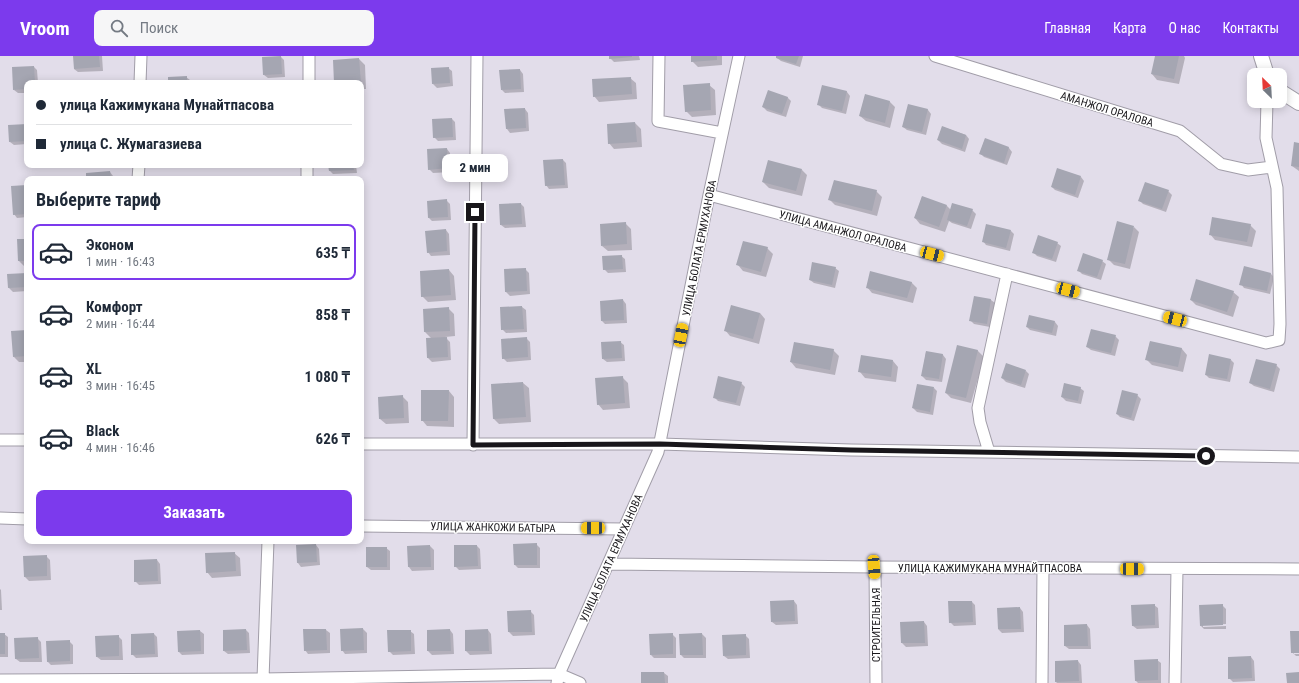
<!DOCTYPE html>
<html lang="ru">
<meta charset="utf-8">
<style>
:root{--surface:#fff;--page:#f6f6f7;--text:#1f2937;--muted:#747a83;--line:#e0e1e3;--accent:#7c3aed}
body{margin:0;font-family:"Roboto Condensed",sans-serif;background:var(--page);color:var(--text);height:100vh;display:flex;flex-direction:column;font-size:15px;white-space:nowrap}
*{box-sizing:border-box;margin:0}
p{font-size:13px;color:var(--muted)}
.icon{flex:none;width:22px;height:22px;fill:none;stroke:currentColor;stroke-width:2;stroke-linecap:round;stroke-linejoin:round}
.map{position:relative;flex:1;overflow:hidden}
.panel{position:absolute;left:24px;top:120px;width:340px;height:368px;display:flex;flex-direction:column;background:var(--surface);border-radius:8px;box-shadow:0 2px 10px #0003}
.panel>*{flex:none}
.banner{position:absolute;left:24px;top:24px;width:340px;height:88px;border-radius:8px;box-shadow:0 2px 10px #0003;display:grid;align-content:center;height:88px;padding:0 12px;background:var(--surface)}
.needle{width:26px;rotate:336deg}
.buttons{position:absolute;left:1247px;top:12px;display:grid;gap:8px}
.buttons a{display:grid;place-items:center;width:40px;height:40px;border-radius:8px;background:var(--surface);box-shadow:0 2px 10px #0003;font-size:20px}
.end{position:absolute;width:18px;height:18px;margin:-9px;border:5px solid #19171b;background:#fff;box-shadow:0 0 0 2px #fff}
.from{border-radius:50%}
.bubble{position:absolute;height:28px;border-radius:8px;background:var(--surface);box-shadow:0 2px 10px #0003;font-size:13px;font-weight:700;line-height:28px;text-align:center}
.car{position:absolute;width:12px;height:24px;margin:-12px -6px;border-radius:5px;box-shadow:0 0 3px 1px #0007;background:linear-gradient(#f5c518 24%,#345 0 40%,#f5c518 0 76%,#345 0 86%,#f5c518 0)}
.banner b{display:flex;align-items:center;gap:14px;height:38px;font-size:15px}
.banner b+b{border-top:1px solid var(--line)}
.banner i{width:10px;height:10px;background:var(--text)}
ul{padding:0;list-style:none}
li{display:flex;align-items:center;gap:12px;height:56px;margin:0 8px 6px;padding:0 4px;border:2px solid transparent;border-radius:8px}
li div{flex:1}
li b{display:block;font-size:15px}
li em{font-style:normal;font-weight:700}
li.active{border-color:var(--accent)}
li>.icon{width:36px;height:36px;stroke-width:1.5}
h2{padding:0 12px;font-size:18px;line-height:48px}
.action{display:flex;gap:8px;margin-top:auto;padding:8px 12px}
.action a{flex:1;height:46px;border-radius:8px;background:var(--accent);color:#fff;font-size:16px;font-weight:700;line-height:46px;text-align:center}
header{display:flex;align-items:center;gap:24px;box-sizing:border-box;height:56px;padding:0 20px;background:var(--accent);color:#fff}
header strong{font-size:19px}
nav{display:flex;gap:22px;margin-inline-start:auto;font-size:14px}
.search{width:280px;height:36px;background:var(--page);display:flex;align-items:center;gap:10px;box-sizing:border-box;padding:0 14px;border-radius:8px;color:var(--muted);font-size:15px}
.map>svg:first-child{display:block}
.shadow{fill:#0003}
.building{fill:#a5a6b2}
.lines{fill:none;stroke-linecap:round;stroke-linejoin:round}
.minor-casing{stroke:#a19da8;stroke-width:13}
.tertiary-casing{stroke:#a19da8;stroke-width:16}
.minor{stroke:#fff;stroke-width:11}
.tertiary{stroke:#fff;stroke-width:14}
.route{stroke:#19171b;stroke-width:5}
.labels{text-anchor:middle;stroke-width:3;stroke-linejoin:round;paint-order:stroke}
.street-label{font-size:11px;fill:#19171b;stroke:#fff}
</style>
<header>
<strong>Vroom</strong>
<div class="search"><svg class="icon" aria-label="search" viewBox="0 0 24 24"><circle cx="10" cy="10" r="6"/><path d="M15 15l6 6"/></svg>Поиск</div>
<nav><a>Главная</a><a>Карта</a><a>О нас</a><a>Контакты</a></nav>
</header>
<div class="map">
<svg width="1299" height="627" viewBox="0 0 1299 627">
<rect width="100%" height="100%" fill="#e2ddea"/>
<path class="shadow" d="M74,0H102L103,15L78,16L74,13Z
M610,0H639L640,4L614,6L610,2Z
M692,0H722V9L698,11L692,5Z
M777,0H803L800,11L781,5L777,2Z
M1156,0H1184L1185,2L1179,28L1157,24L1152,18Z
M281,1L284,4L285,21L268,22L264,19Z
M359,3L365,9L366,33H361V27H335Z
M34,11L37,14L38,27H27V37H18L14,34Z
M448,12L452,15L453,30L437,32L433,28Z
M520,14L523,18L524,36L505,37L502,34Z
M186,21L190,24V27H169Z
M630,22L636,27L637,43L599,46L594,40Z
M709,29L715,34L716,59L692,61L686,55Z
M823,30L847,36L850,40L846,58L822,52L818,48Z
M865,40L890,46L895,51L890,72L866,65L860,60Z
M787,41L791,45L786,61L767,55L763,51Z
M909,49L928,54L931,58L926,79L907,74L903,71Z
M525,53L528,57L529,75L510,77L507,73L505,54Z
M452,63L455,66L456,84L438,85L434,81Z
M635,67L641,73L642,91L614,93L609,87Z
M27,69V88L14,89L10,86Z
M943,71L966,79L969,83L965,96L942,88L938,84Z
M985,83L1009,92L1012,96L1007,109L984,101L980,97Z
M1299,88V115L1292,110Z
M447,93L450,97L451,116L433,117L429,113Z
M563,104L566,107L568,132L549,133L546,129Z
M168,109H197V111L172,112Z
M261,109H285V110L263,112Z
M329,109H356L357,117L333,118L330,115Z
M802,114L807,119L802,140L769,132L763,126Z
M110,116L113,120V123H87Z
M1081,121L1084,125L1078,142L1055,134L1052,131Z
M27,130V161L17,162L14,158Z
M876,135L882,141L877,160L835,149L830,144Z
M1168,135L1172,139L1166,156L1143,148L1139,144Z
M922,141L947,150L951,154H972L976,158L971,173L952,167L949,165L945,176L920,168L915,162Z
M446,144L450,148L451,164L432,165L429,162Z
M361,148L362,150L363,165L361,166Z
M521,148L524,151L526,171L505,172L501,169Z
M625,167L631,173L632,194L608,195L602,190Z
M1250,169L1256,175L1252,191L1215,184L1210,178Z
M1134,171L1139,176L1130,213L1114,209L1109,204Z
M446,174L449,178L450,199L431,200L428,196Z
M1011,175L1014,178L1010,195L986,189L983,185Z
M27,184V210H24L19,205Z
M1057,187L1061,190L1056,206L1037,200L1033,196Z
M767,192L773,198L766,221L743,215L738,209Z
M621,200L625,203L626,216L608,217L604,213Z
M1102,205L1106,208L1101,224L1082,218L1078,214Z
M1245,211L1271,218L1274,221L1270,238L1244,232L1241,228Z
M835,212L839,215L835,232L814,227L810,224Z
M525,213L529,217L530,238L510,240L506,236L505,214Z
M449,214L454,220L456,244L428,246L422,240Z
M27,218V235L13,236L9,232V219Z
M911,226L917,232L913,247L872,237L867,231Z
M1233,236L1239,241L1233,261L1196,249L1191,244Z
M975,241L991,244L995,247L990,271L974,268L970,264Z
M623,244L626,248L627,267L605,268L602,265Z
M522,251L526,254L527,276L506,277L502,273Z
M448,252L454,258L455,280L445,281L450,286L451,304L432,306L428,302L427,283H432L425,276Z
M760,257L765,263L759,288L730,280L725,274Z
M1055,266L1058,270L1056,280L1030,274L1027,271Z
M27,275V306H19L14,301Z
M1115,280L1119,284L1115,300L1091,294L1087,291Z
M526,282L530,286L531,304L507,306L503,302Z
M620,286L624,289L625,305L607,306L603,303Z
M1150,286L1182,293L1187,299L1183,316L1152,309L1146,303Z
M958,290L978,295L984,301L971,347L951,342L946,337Z
M833,294L839,300L835,319L796,312L791,306Z
M926,296L943,299L946,303L942,326L926,324L922,320Z
M1231,304L1234,307L1230,326L1209,322L1206,319Z
M893,305L898,311L896,326L865,322L860,316Z
M1276,309L1280,313L1274,336L1254,330L1250,327Z
M1026,315L1029,318L1025,332L1006,326L1002,322Z
M623,322L628,327L630,352L603,354L598,348Z
M523,327L529,332L531,366L499,368L494,363L492,329Z
M741,327L745,331L740,350L718,345L714,341Z
M934,332L937,335L933,359L917,356L913,352Z
M1080,332L1084,335L1081,348L1066,345L1062,341Z
M449,335L454,341V371L427,370L422,364Z
M1137,339L1141,343L1134,365L1120,361L1117,358Z
M402,340L408,346L409,367L386,368L380,363Z
M536,488L540,492V512H518L515,509Z
M316,489L319,493L320,509L301,511L298,507L297,490Z
M430,490L434,494V514L412,515L409,511L408,491Z
M477,490L480,493L481,513L459,514L455,510Z
M386,492L390,495V514H371L367,511Z
M234,497L240,502L241,520L212,522L207,516Z
M46,500L50,504L51,524L29,525L25,521Z
M157,504L160,508L161,528L139,529L135,525Z
M0,533L1,534L2,554H0Z
M794,545L797,549L798,568L776,569L772,566Z
M972,546L975,549L976,569L954,570L950,566Z
M1154,549L1158,552L1159,572L1137,573L1133,570Z
M1222,549L1226,553V568L1203,569V571L1226,570V573H1204L1201,570Z
M1020,552L1023,556L1024,576L1002,577L998,573Z
M530,555L534,559L535,579L513,580L509,576Z
M924,566L927,570L928,590L906,591L902,587L901,567Z
M1087,569L1090,573L1091,593H1069L1065,590Z
M363,573L367,577V597L345,598L342,594L341,574Z
M246,574L249,577L250,597L228,598L224,595Z
M326,574L330,577V597L308,598L305,594Z
M450,574L453,578L454,598L432,599L428,595V575Z
M488,574L491,578L492,598L470,599L466,595Z
M200,575L204,578V598L182,599L179,596Z
M410,575L414,578L415,598L393,599L389,595Z
M1299,576V596H1294V598H1299V600H1296L1292,596Z
M0,578H4L8,581V601H0Z
M154,578L157,581L158,601L136,602L132,598Z
M672,578L676,582V602H654L651,599Z
M702,578L706,582V602H684L681,599Z
M745,579L749,583L750,602L728,603L724,600Z
M118,580L122,584L123,604H101L97,601Z
M37,582L41,586L42,606H20L16,603Z
M69,585L73,589V608L51,609L48,606Z
M1251,601L1254,605L1255,625L1233,626L1229,622Z
M1157,604L1161,607V627H1138L1136,625Z
M1078,605L1081,609L1082,627H1057L1056,626Z
M642,617H664L668,620V627H642Z"/>
<path class="building" d="M73,0H99L100,11L74,13Z
M281,0L282,18L263,19L262,1Z
M609,0H632V1L609,3Z
M691,0H717V4L691,6Z
M776,0H799L796,8L776,2Z
M1155,0H1179L1174,23L1151,18Z
M359,2L361,27H334L333,4Z
M34,10L35,27H27V33L13,34L12,11Z
M449,11L450,27L432,28L431,12Z
M520,13L521,33L501,34L499,14Z
M187,20V27H168V21Z
M631,21L632,38L593,41L592,23Z
M280,25L281,27H259V26Z
M710,27L711,54L685,56L683,29Z
M822,29L847,35L842,55L817,49Z
M768,34L788,41L782,58L762,51Z
M865,38L890,45L885,67L859,60Z
M908,48L928,53L922,76L902,71Z
M525,52L526,72L506,73L504,53Z
M452,62L453,81L433,82L432,63Z
M635,66L637,86L608,88L607,68Z
M27,68V85L9,86L8,69Z
M942,70L966,79L962,93L937,84Z
M985,82L1009,91L1004,107L979,98Z
M1294,86L1299,87V111L1291,110Z
M447,92L448,112L428,114L427,93Z
M563,103L565,129L545,130L543,104Z
M768,104L802,113L796,135L762,126Z
M328,109H353L354,114L329,115Z
M1057,112L1081,120L1075,139L1051,131Z
M110,115L111,123H86V117Z
M834,124L877,134L872,155L828,144Z
M1145,126L1169,134L1162,153L1138,145Z
M27,129V158L13,159L11,130Z
M922,140L947,149L939,171L914,162Z
M447,143L448,161L428,162L427,145Z
M521,147L522,168L500,169L499,148Z
M952,147L973,153L967,170L947,164Z
M1212,161L1251,168L1247,186L1209,179Z
M1117,165L1134,170L1125,208L1107,204Z
M626,166L627,188L601,190L600,168Z
M986,168L1011,174L1006,192L982,186Z
M446,173L447,195L427,197L425,175Z
M1038,179L1058,186L1052,203L1032,197Z
M17,183H27V205H18Z
M743,185L768,191L761,216L736,209Z
M1083,197L1103,204L1097,221L1077,215Z
M622,199L623,213L603,214L602,200Z
M812,206L836,211L832,229L809,224Z
M1244,210L1271,217L1267,235L1239,229Z
M526,212L527,235L505,236L504,213Z
M449,213L451,239L421,241L420,215Z
M870,215L912,226L907,242L866,232Z
M27,217V231L8,232L7,218Z
M1196,223L1234,235L1227,256L1190,244Z
M974,240L991,243L987,268L969,265Z
M623,243L624,264L601,265L600,245Z
M731,249L760,257L753,283L724,275Z
M522,250L524,273L501,274L500,251Z
M449,251L450,275L424,276L423,253Z
M1029,259L1055,265L1052,277L1026,271Z
M1091,273L1116,279L1111,297L1086,291Z
M27,274V300L13,301L11,275Z
M447,281L448,301L427,302L426,282Z
M527,281L528,301L502,303L501,283Z
M621,285L622,302L602,303L601,286Z
M1150,285L1182,292L1178,311L1145,304Z
M794,286L834,293L830,314L790,306Z
M957,289L978,294L966,342L945,337Z
M926,295L943,298L939,323L921,320Z
M1209,298L1231,303L1227,323L1205,319Z
M861,299L893,304L891,321L858,316Z
M1256,303L1277,308L1270,333L1249,327Z
M1006,307L1026,314L1021,329L1001,322Z
M623,320L625,347L597,349L595,322Z
M718,320L742,326L736,347L713,342Z
M523,326L526,361L493,363L491,328Z
M1064,327L1081,331L1078,345L1061,341Z
M917,328L934,331L930,356L912,352Z
M421,334H449L448,365H421Z
M1122,334L1138,338L1131,362L1116,358Z
M403,339L404,362L379,363L378,341Z
M537,487V509H514L513,488Z
M316,488L317,506L297,507L296,489Z
M430,489L431,511H408L407,490Z
M454,489H477L478,510L454,511Z
M366,491H387V511H366Z
M235,496L236,515L206,517L205,497Z
M47,499V520L24,521L23,500Z
M157,503L158,525L134,526V504Z
M794,544L795,565L771,566L770,545Z
M948,545H972L973,566L949,567Z
M1155,548V569L1132,570L1131,549Z
M1223,548V569L1200,570L1199,549Z
M1020,551L1021,573H998L997,552Z
M531,554L532,576H508L507,555Z
M924,565L925,587H901L900,566Z
M1087,568L1088,590H1064V569Z
M363,572L364,594L341,595L340,573Z
M246,573L247,594L223,595V574Z
M303,573H326L327,594L304,595Z
M450,573L451,595H427V574Z
M488,573L489,595H465V574Z
M200,574L201,595L178,596L177,575Z
M387,574H411V595L388,596Z
M1290,575H1299V597H1291Z
M0,577H5V598H0Z
M154,577L155,598L131,599V578Z
M673,577V598L650,599L649,578Z
M702,577L703,599H680L679,578Z
M746,578V599L723,600L722,579Z
M119,579V600L96,601L95,580Z
M38,581L39,602L15,603L14,582Z
M70,584V605L47,606L46,585Z
M1251,600L1252,622L1228,623V601Z
M1158,603V624L1135,625L1134,604Z
M1078,604L1079,625L1055,626V605Z
M641,616H664L665,627H641Z
M1299,616V627H1287L1286,617Z"/>
<g class="lines">
<g class="minor-casing">
<path id="minor" d="M659,0L658,65L722,77
M935,0L1180,75L1221,108L1248,114L1272,111
M140,27L141,0
M309,27V0
M138,123L139,109
M307,123V109
M709,139L1266,287L1279,284L1280,268L1277,132L1266,82L1267,45
M0,384H27
M361,388H660L851,394L1299,401
M473,389L477,0
M989,396L980,366L978,352L1007,218
M0,462L27,463
M361,470L624,473
M609,508L875,511L1299,513
M875,511L876,627
M263,623L268,485
M0,624L263,623L559,618L580,627
M557,627L559,618L658,396L709,139L739,0
M1042,627L1043,512
M1175,627L1177,513"/>
</g>
<g class="tertiary-casing">
<path id="tertiary" d="M1261,0L1267,19
M1280,35L1299,47"/>
</g>
<use href="#minor" class="minor"/>
<use href="#tertiary" class="tertiary"/>
</g>
<g class="lines">
<path class="route" d="M475,156L473,389L660,388L851,394L1206,400"/>
</g>
<g class="labels">
<g class="street-label">
<text transform="translate(1107 53) rotate(17)" y="4">АМАНЖОЛ ОРАЛОВА</text>
<text transform="translate(843 175) rotate(15)" y="4">УЛИЦА АМАНЖОЛ ОРАЛОВА</text>
<text transform="translate(699 192) rotate(-79)" y="4">УЛИЦА БОЛАТА ЕРМУХАНОВА</text>
<text transform="translate(493 471) rotate(1)" y="4">УЛИЦА ЖАНКОЖИ БАТЫРА</text>
<text transform="translate(611 502) rotate(-66)" y="4">УЛИЦА БОЛАТА ЕРМУХАНОВА</text>
<text x="990" y="516">УЛИЦА КАЖИМУКАНА МУНАЙТПАСОВА</text>
<text transform="translate(876 569) rotate(-90)" y="4">СТРОИТЕЛЬНАЯ</text>
</g>
</g>
</svg>
<div class="buttons">
<a><svg class="needle" viewBox="-14 -14 28 28"><path d="M0-13l5 13h-10z" fill="#e53935"/><path d="M0 13l5-13h-10z" fill="#747a83"/></svg></a>
</div>
<i class="end from" style="left:1206px;top:400px"></i>
<i class="end" style="left:475px;top:156px"></i>
<div class="bubble" style="left:442px;top:98px;width:66px">2 мин</div>
<i class="car" style="left:932px;top:198px;rotate:105deg"></i>
<i class="car" style="left:1068px;top:234px;rotate:105deg"></i>
<i class="car" style="left:1175px;top:263px;rotate:285deg"></i>
<i class="car" style="left:681px;top:279px;rotate:11deg"></i>
<i class="car" style="left:593px;top:472px;rotate:270deg"></i>
<i class="car" style="left:874px;top:511px;rotate:176deg"></i>
<i class="car" style="left:1132px;top:513px;rotate:90deg"></i>
<div class="banner">
<b><i class="from"></i>улица Кажимукана Мунайтпасова</b>
<b><i></i>улица С. Жумагазиева</b>
</div>
<section class="panel">
<h2>Выберите тариф</h2>
<ul>
<li class="active"><svg class="icon" aria-label="car" viewBox="0 0 24 24"><path d="M5 17H2v-5l4-1 3-4h7l3 4 3 1v5h-3M9 17h6M6 11h13"/><circle cx="7" cy="17" r="2"/><circle cx="17" cy="17" r="2"/></svg><div><b>Эконом</b><p>1 мин · 16:43</p></div><em>635 ₸</em></li>
<li><svg class="icon" aria-label="car" viewBox="0 0 24 24"><path d="M5 17H2v-5l4-1 3-4h7l3 4 3 1v5h-3M9 17h6M6 11h13"/><circle cx="7" cy="17" r="2"/><circle cx="17" cy="17" r="2"/></svg><div><b>Комфорт</b><p>2 мин · 16:44</p></div><em>858 ₸</em></li>
<li><svg class="icon" aria-label="car" viewBox="0 0 24 24"><path d="M5 17H2v-5l4-1 3-4h7l3 4 3 1v5h-3M9 17h6M6 11h13"/><circle cx="7" cy="17" r="2"/><circle cx="17" cy="17" r="2"/></svg><div><b>XL</b><p>3 мин · 16:45</p></div><em>1 080 ₸</em></li>
<li><svg class="icon" aria-label="car" viewBox="0 0 24 24"><path d="M5 17H2v-5l4-1 3-4h7l3 4 3 1v5h-3M9 17h6M6 11h13"/><circle cx="7" cy="17" r="2"/><circle cx="17" cy="17" r="2"/></svg><div><b>Black</b><p>4 мин · 16:46</p></div><em>626 ₸</em></li>
</ul>
<div class="action"><a>Заказать</a></div>
</section>
</div>
